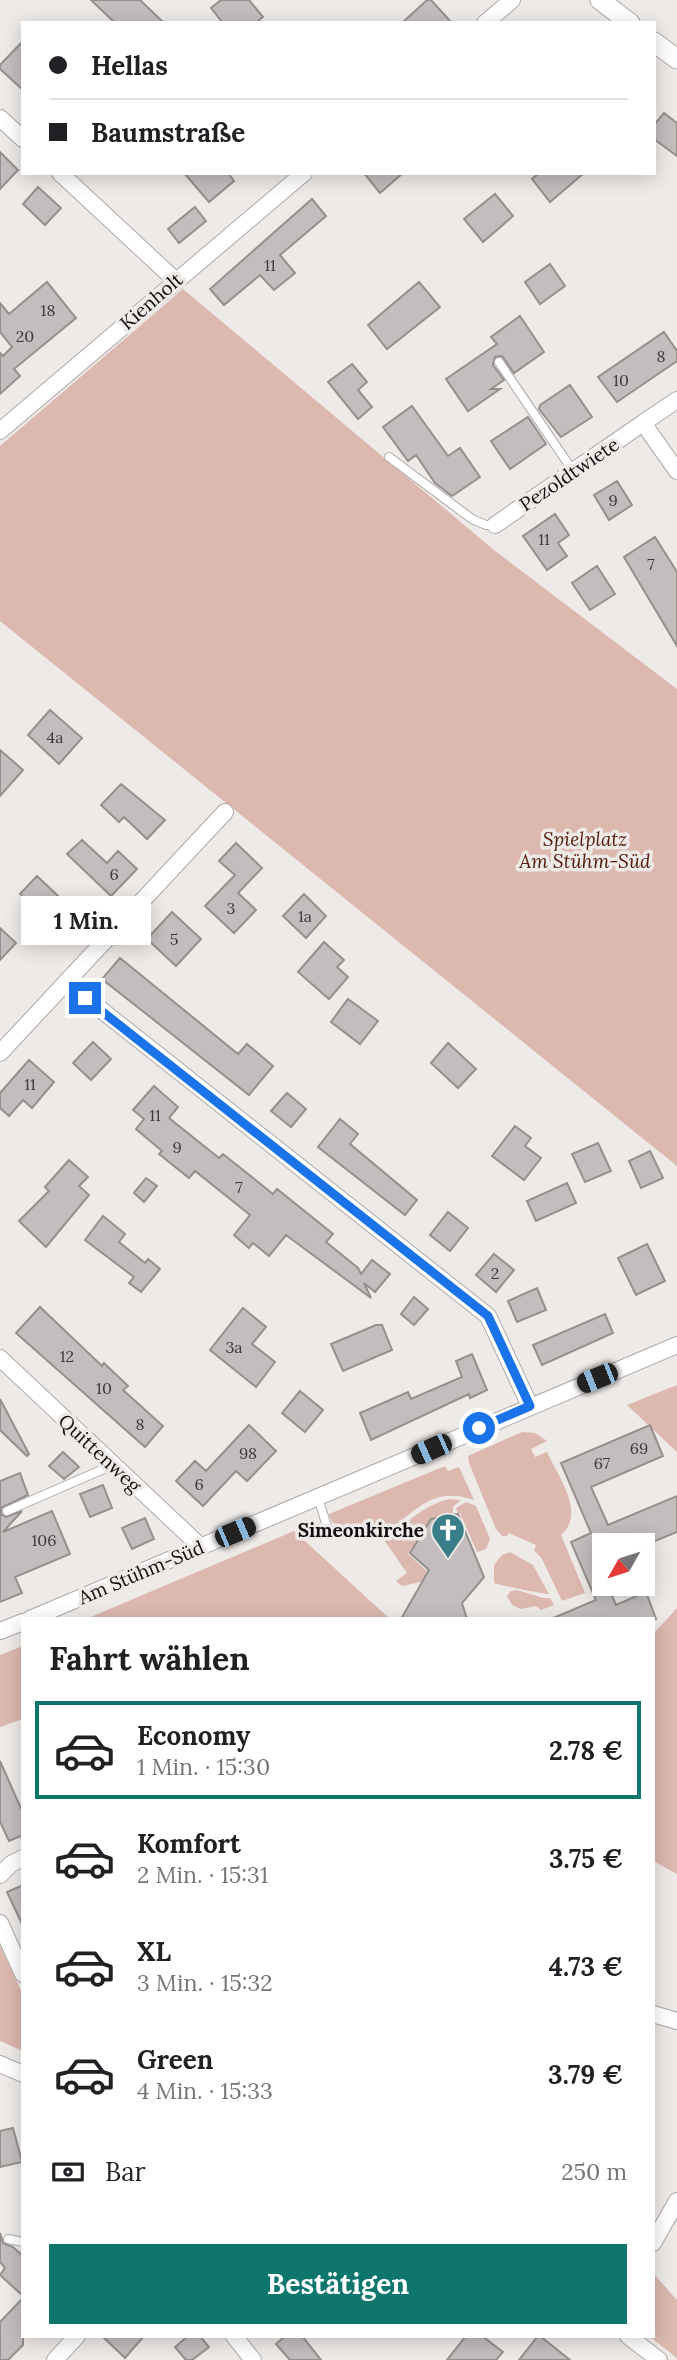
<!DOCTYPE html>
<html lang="de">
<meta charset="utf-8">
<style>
:root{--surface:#fff;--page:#f2f2f2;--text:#202124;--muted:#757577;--line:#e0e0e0;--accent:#0f766e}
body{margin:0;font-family:Lora,serif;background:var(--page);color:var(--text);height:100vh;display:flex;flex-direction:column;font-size:26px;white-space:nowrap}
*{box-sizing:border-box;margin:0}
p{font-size:23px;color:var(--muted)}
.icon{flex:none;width:38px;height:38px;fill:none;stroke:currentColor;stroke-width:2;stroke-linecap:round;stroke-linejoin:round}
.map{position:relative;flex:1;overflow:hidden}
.details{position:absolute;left:21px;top:1617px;width:634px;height:721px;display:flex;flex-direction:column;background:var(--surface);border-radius:0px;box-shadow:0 4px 18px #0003}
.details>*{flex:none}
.top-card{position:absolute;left:21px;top:21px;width:635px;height:154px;border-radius:0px;box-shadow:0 4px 18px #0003;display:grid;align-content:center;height:154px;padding:0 28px;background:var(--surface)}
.needle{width:46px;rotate:231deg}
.fabs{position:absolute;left:592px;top:1533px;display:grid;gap:14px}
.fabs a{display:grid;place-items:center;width:63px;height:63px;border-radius:0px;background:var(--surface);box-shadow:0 4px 18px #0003;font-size:35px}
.end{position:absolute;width:32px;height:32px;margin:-16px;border:9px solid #1a73e8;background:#fff;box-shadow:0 0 0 4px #fff}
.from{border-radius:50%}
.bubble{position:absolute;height:49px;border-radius:0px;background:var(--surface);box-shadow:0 4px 18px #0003;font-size:23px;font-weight:700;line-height:49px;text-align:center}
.car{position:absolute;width:21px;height:42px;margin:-21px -10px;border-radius:9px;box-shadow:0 0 5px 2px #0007;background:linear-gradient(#222 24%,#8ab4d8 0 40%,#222 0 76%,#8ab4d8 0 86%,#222 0)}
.top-card b{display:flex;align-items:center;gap:24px;height:66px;font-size:26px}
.top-card b+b{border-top:2px solid var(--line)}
.top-card i{width:18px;height:18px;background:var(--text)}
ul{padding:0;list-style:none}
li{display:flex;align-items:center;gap:21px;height:98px;margin:0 14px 10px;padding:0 14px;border:4px solid transparent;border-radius:0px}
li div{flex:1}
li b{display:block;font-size:26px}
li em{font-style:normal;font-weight:700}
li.selected{border-color:var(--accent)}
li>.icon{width:63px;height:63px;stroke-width:1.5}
h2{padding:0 28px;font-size:32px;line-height:84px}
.pay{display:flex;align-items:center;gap:18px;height:77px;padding:0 28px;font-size:26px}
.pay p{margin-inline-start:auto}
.action{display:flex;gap:14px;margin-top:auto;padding:14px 28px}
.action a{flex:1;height:80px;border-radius:0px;background:var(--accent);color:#fff;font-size:28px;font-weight:700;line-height:80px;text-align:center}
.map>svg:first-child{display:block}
.green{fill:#dcb8ae}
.building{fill:#c3bebd;stroke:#94908e;stroke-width:2}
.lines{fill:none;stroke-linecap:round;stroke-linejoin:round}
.service-casing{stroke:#aea9a8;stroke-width:10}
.minor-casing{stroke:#aea9a8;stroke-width:18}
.tertiary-casing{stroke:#aea9a8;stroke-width:21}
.service{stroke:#fff;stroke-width:8}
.minor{stroke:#fff;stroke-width:16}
.tertiary{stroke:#fff;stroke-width:19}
.route{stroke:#1a73e8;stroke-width:9}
.labels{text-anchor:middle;stroke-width:7;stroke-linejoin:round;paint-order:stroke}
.number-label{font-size:16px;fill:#3d3a3a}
.street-label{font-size:19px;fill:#100e0e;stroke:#eeeae8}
.park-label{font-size:19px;font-style:italic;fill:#531a09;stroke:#eeeae8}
.poi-label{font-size:19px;font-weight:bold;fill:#100e0e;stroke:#eeeae8;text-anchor:end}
</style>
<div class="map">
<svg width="677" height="2360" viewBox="0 0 677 2360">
<rect width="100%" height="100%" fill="#eeeae8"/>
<path class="green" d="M183,289L494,550L677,689V1166L0,621V446Z
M677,1385V1452L627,1405Z
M522,1432L535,1433L547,1441L531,1449L535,1457L547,1452C559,1478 586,1513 561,1535L585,1593L562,1601L542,1559L534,1550L536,1545L509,1533L507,1536H502L496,1529L469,1463L468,1456Z
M445,1466L448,1471L459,1467L474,1500C416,1479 404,1541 364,1534C353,1532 342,1526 332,1522L329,1514Z
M449,1499L461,1500L453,1507V1514L431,1518L408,1554L428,1572L425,1576L430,1580L402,1586L396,1581L407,1573L382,1537C408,1526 419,1506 449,1499Z
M466,1502L476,1506L490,1539L486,1549L477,1552L460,1513L458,1514L456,1508Z
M294,1531L390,1619H86Z
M510,1552L533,1565L549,1594C544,1594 498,1585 494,1583V1565L502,1555Z
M517,1590L543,1598H550L554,1605L541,1610L536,1606L521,1609L512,1605L507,1596L511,1591Z
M677,1608V1874L653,1861V1634Z
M23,1646V1719L0,1727V1655Z
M0,1946L23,1995V2051L0,2041Z
M653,2273L677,2300V2358L649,2336H653Z"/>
<path class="building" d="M91,0H140L164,23H115Z
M221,0H249L263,17L256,23H223L211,8Z
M427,0H431L452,23H402Z
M23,41V90L0,69V65Z
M664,113L677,123V156L654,139V125Z
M0,152L18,170L0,189Z
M184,173H228L234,181L209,202Z
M364,173H403L380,193Z
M539,173H584L550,202L532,179Z
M38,187L61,208L45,225L23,204Z
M495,194L513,216L483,242L464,219Z
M312,199L326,216L280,255L295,273L274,290L260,275L224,305L210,289Z
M195,207L206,221L179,243L168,229Z
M550,264L565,286L540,304L525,282Z
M47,282L76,318L14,369L20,376L0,394V353L3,356L12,347L0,332V303L9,314Z
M419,282L440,307L387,349L368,325Z
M520,316L544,352L514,373L502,356L495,357L493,365L504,380L491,389H500L468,411L446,379L497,344L491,337Z
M664,332L677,351V361L617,402L598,377Z
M352,364L367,382L358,390L372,407L358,419L328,382Z
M570,385L592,417L561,437L539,409L540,405Z
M412,406L448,456L460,448L480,477L452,496L435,483L416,455L408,461L383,427Z
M528,417L546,444L510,469L491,441Z
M617,481L632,505L609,520L594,495Z
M555,514L569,535L558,543L567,556L547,570L523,536Z
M655,537L677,572V646L624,557Z
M597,566L615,594L590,610L572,583Z
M50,710L82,738L59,764L28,735Z
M0,750L23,770L0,796Z
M121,784L165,820L147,839L124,817L119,822L101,805Z
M82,840L107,863L118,851L137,869L111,896L67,854Z
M236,843L262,868L238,893L256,910L234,933L205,906L235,875L219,861Z
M37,876L77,914L60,932L20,894Z
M304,894L326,916L306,938L283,916Z
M172,912L201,939L176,966L147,939Z
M0,928L16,943L0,960Z
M324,942L344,960L337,967L348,977L329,999L298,972Z
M120,958L238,1054L247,1044L273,1066L249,1095L102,979Z
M348,999L378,1021L360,1044L331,1022Z
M93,1042L111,1059L91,1080L73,1063Z
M448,1043L476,1069L458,1088L431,1063Z
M29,1060L54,1082L32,1108L23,1100L9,1116L0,1108V1093Z
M154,1086L178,1107L169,1118L219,1158L223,1154L273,1194L277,1189L333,1234L326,1242L358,1268L361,1274L372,1260L390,1274L375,1292L364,1283L371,1298L286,1235L269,1256L253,1243L249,1248L234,1235L250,1215L195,1171L189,1178L159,1154L162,1151L136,1129L144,1119L133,1110Z
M287,1093L306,1109L291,1127L271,1111Z
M340,1119L358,1134L350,1144L417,1200L405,1215L318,1147Z
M515,1126L531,1138L525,1146L541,1158L524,1180L492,1156Z
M598,1143L611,1171L585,1182L572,1154Z
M650,1151L663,1178L641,1188L629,1161Z
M69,1160L88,1177L79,1186L89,1195L46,1247L19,1221L49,1191L45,1187Z
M146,1178L157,1186L144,1202L134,1193Z
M567,1183L576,1203L536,1221L527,1201Z
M448,1212L468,1228L450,1251L430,1235Z
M103,1216L125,1234L119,1242L145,1263L148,1259L160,1269L141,1292L129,1283L134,1277L85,1240Z
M647,1244L665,1281L636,1295L618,1258Z
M494,1254L514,1270L496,1292L476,1275Z
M537,1288L546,1310L517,1322L508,1301Z
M414,1297L428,1309L414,1325L401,1314Z
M40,1307L102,1366L104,1363L128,1386L123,1390L163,1426L145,1447L16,1333Z
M243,1308L266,1327L252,1344L275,1362L256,1387L210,1350Z
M605,1314L613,1333L542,1365L533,1345Z
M376,1325H382L392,1350L343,1371L331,1344Z
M472,1354L487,1390L470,1398L469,1394L371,1440L360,1413L408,1392L411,1399L462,1377L456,1361Z
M300,1391L323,1410L305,1432L282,1413Z
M0,1399L29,1454L27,1456L0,1430Z
M249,1425L276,1451L247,1481L236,1471L203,1506L176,1481L195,1461L206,1471Z
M650,1425L663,1456L591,1487L608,1525L677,1496V1532L645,1545H604V1563L599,1565L604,1584H607L616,1605L646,1592L656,1619H551L596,1600L571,1542L591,1533L561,1463Z
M63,1452L79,1467L64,1479L49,1466Z
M20,1473L28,1495L1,1508V1514L6,1517L22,1511L3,1532L52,1511L70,1554L15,1577L22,1593L0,1602V1481Z
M103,1485L112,1508L90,1517L80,1494Z
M458,1514L484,1577L462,1603L467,1619H401L429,1570L410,1553L431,1519Z
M145,1518L154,1539L132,1549L122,1528Z
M0,1761L23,1813V1835L9,1841L0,1822Z
M23,1885V1926L7,1892Z
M13,2128L22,2162L0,2167V2131Z
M0,2233L3,2243L13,2247L23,2256V2296L0,2275L5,2268L0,2262Z
M23,2298V2345L8,2360H0V2322Z
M102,2336H144L125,2358Z
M188,2336H200L209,2347L192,2360H186L175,2347Z
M285,2336H302L321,2360H290L276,2344Z
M466,2336H482L503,2352L496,2360H447Z
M538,2336H540L570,2360H519Z"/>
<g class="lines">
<g class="service-casing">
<path id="service" d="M499,362L573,471
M389,457L472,519L486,525H495
M318,1498L327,1526
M7,1511L113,1465
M8,2239L23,2242"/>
</g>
<g class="minor-casing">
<path id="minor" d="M485,23L512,0
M0,118L23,139
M60,173L175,280
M677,400L643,423L677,471
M0,431L304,173
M495,525L643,423
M66,982L488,1316L530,1406
M0,1053L225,812
M0,1358L200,1546
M30,1619L677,1345
M0,1631L23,1622
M0,1875L11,1864L23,1858
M0,1923L23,1974
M653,2014L677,2021
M0,2064L23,2074
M653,2243L677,2201
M234,2336L253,2360
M628,2336L659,2360
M55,2360L77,2336"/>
</g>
<g class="tertiary-casing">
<path id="tertiary" d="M600,0L630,23
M654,42L677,59"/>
</g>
<use href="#service" class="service"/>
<use href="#minor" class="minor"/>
<use href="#tertiary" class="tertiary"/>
</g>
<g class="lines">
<path class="route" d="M85,998L488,1316L530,1406L479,1428"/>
</g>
<defs>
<g id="church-pin" transform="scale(1.75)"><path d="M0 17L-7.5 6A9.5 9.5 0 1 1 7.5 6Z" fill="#387f89" stroke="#eeeae8"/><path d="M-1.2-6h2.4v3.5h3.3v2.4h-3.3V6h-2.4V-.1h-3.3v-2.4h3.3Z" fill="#fff"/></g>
</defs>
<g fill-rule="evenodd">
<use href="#church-pin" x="448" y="1530"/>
</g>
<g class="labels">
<g class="number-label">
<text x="270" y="271">11</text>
<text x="48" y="316">18</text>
<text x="25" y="342">20</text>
<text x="661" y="362">8</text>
<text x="621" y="386">10</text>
<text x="613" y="506">9</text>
<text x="544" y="545">11</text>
<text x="651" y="570">7</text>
<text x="55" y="743">4a</text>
<text x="114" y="880">6</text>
<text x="231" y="914">3</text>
<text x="305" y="922">1a</text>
<text x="174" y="945">5</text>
<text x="30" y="1090">11</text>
<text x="155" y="1121">11</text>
<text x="177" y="1153">9</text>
<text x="239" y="1193">7</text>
<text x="495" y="1279">2</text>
<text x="234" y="1353">3a</text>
<text x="67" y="1362">12</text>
<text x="104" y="1394">10</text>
<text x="140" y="1430">8</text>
<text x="639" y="1454">69</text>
<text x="248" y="1459">98</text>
<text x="602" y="1469">67</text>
<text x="199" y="1490">6</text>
<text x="44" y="1546">106</text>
</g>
<g class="street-label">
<text transform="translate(151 301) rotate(-41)" y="7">Kienholt</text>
<text transform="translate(569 474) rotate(-34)" y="7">Pezoldtwiete</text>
<text transform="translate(100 1453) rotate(43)" y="7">Quittenweg</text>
<text transform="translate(141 1572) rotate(-23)" y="7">Am Stühm-Süd</text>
</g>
<g class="park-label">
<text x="585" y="846">Spielplatz<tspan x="585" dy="22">Am Stühm-Süd</tspan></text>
</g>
<g class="poi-label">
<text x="424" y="1537">Simeonkirche</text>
</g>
</g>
</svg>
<div class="fabs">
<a><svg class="needle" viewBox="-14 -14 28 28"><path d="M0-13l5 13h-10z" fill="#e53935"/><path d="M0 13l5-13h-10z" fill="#757577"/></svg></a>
</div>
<i class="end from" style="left:479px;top:1428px"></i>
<i class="end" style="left:85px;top:998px"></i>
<div class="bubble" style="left:21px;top:896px;width:130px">1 Min.</div>
<i class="car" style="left:597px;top:1378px;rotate:248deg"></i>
<i class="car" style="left:431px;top:1449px;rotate:246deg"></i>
<i class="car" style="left:235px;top:1532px;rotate:67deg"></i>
<div class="top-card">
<b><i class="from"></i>Hellas</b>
<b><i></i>Baumstraße</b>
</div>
<section class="details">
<h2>Fahrt wählen</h2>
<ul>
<li class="selected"><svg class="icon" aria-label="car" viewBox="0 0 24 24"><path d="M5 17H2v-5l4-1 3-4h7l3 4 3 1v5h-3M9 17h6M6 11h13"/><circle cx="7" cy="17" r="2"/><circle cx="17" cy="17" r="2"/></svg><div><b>Economy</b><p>1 Min. · 15:30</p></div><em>2.78 €</em></li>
<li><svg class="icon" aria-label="car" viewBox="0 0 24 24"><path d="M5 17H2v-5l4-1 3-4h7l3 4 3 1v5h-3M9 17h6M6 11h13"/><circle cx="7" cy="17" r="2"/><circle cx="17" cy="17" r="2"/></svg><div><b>Komfort</b><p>2 Min. · 15:31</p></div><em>3.75 €</em></li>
<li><svg class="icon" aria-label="car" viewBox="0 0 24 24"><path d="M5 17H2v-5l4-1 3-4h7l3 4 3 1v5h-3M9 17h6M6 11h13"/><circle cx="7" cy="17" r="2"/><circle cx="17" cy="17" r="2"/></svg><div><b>XL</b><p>3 Min. · 15:32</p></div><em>4.73 €</em></li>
<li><svg class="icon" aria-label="car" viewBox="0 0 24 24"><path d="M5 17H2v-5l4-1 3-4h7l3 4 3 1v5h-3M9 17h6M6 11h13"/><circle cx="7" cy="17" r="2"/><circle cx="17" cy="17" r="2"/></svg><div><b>Green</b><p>4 Min. · 15:33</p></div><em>3.79 €</em></li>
</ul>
<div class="pay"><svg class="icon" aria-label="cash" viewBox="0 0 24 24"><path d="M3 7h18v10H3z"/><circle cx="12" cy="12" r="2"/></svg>Bar<p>250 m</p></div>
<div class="action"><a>Bestätigen</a></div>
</section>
</div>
